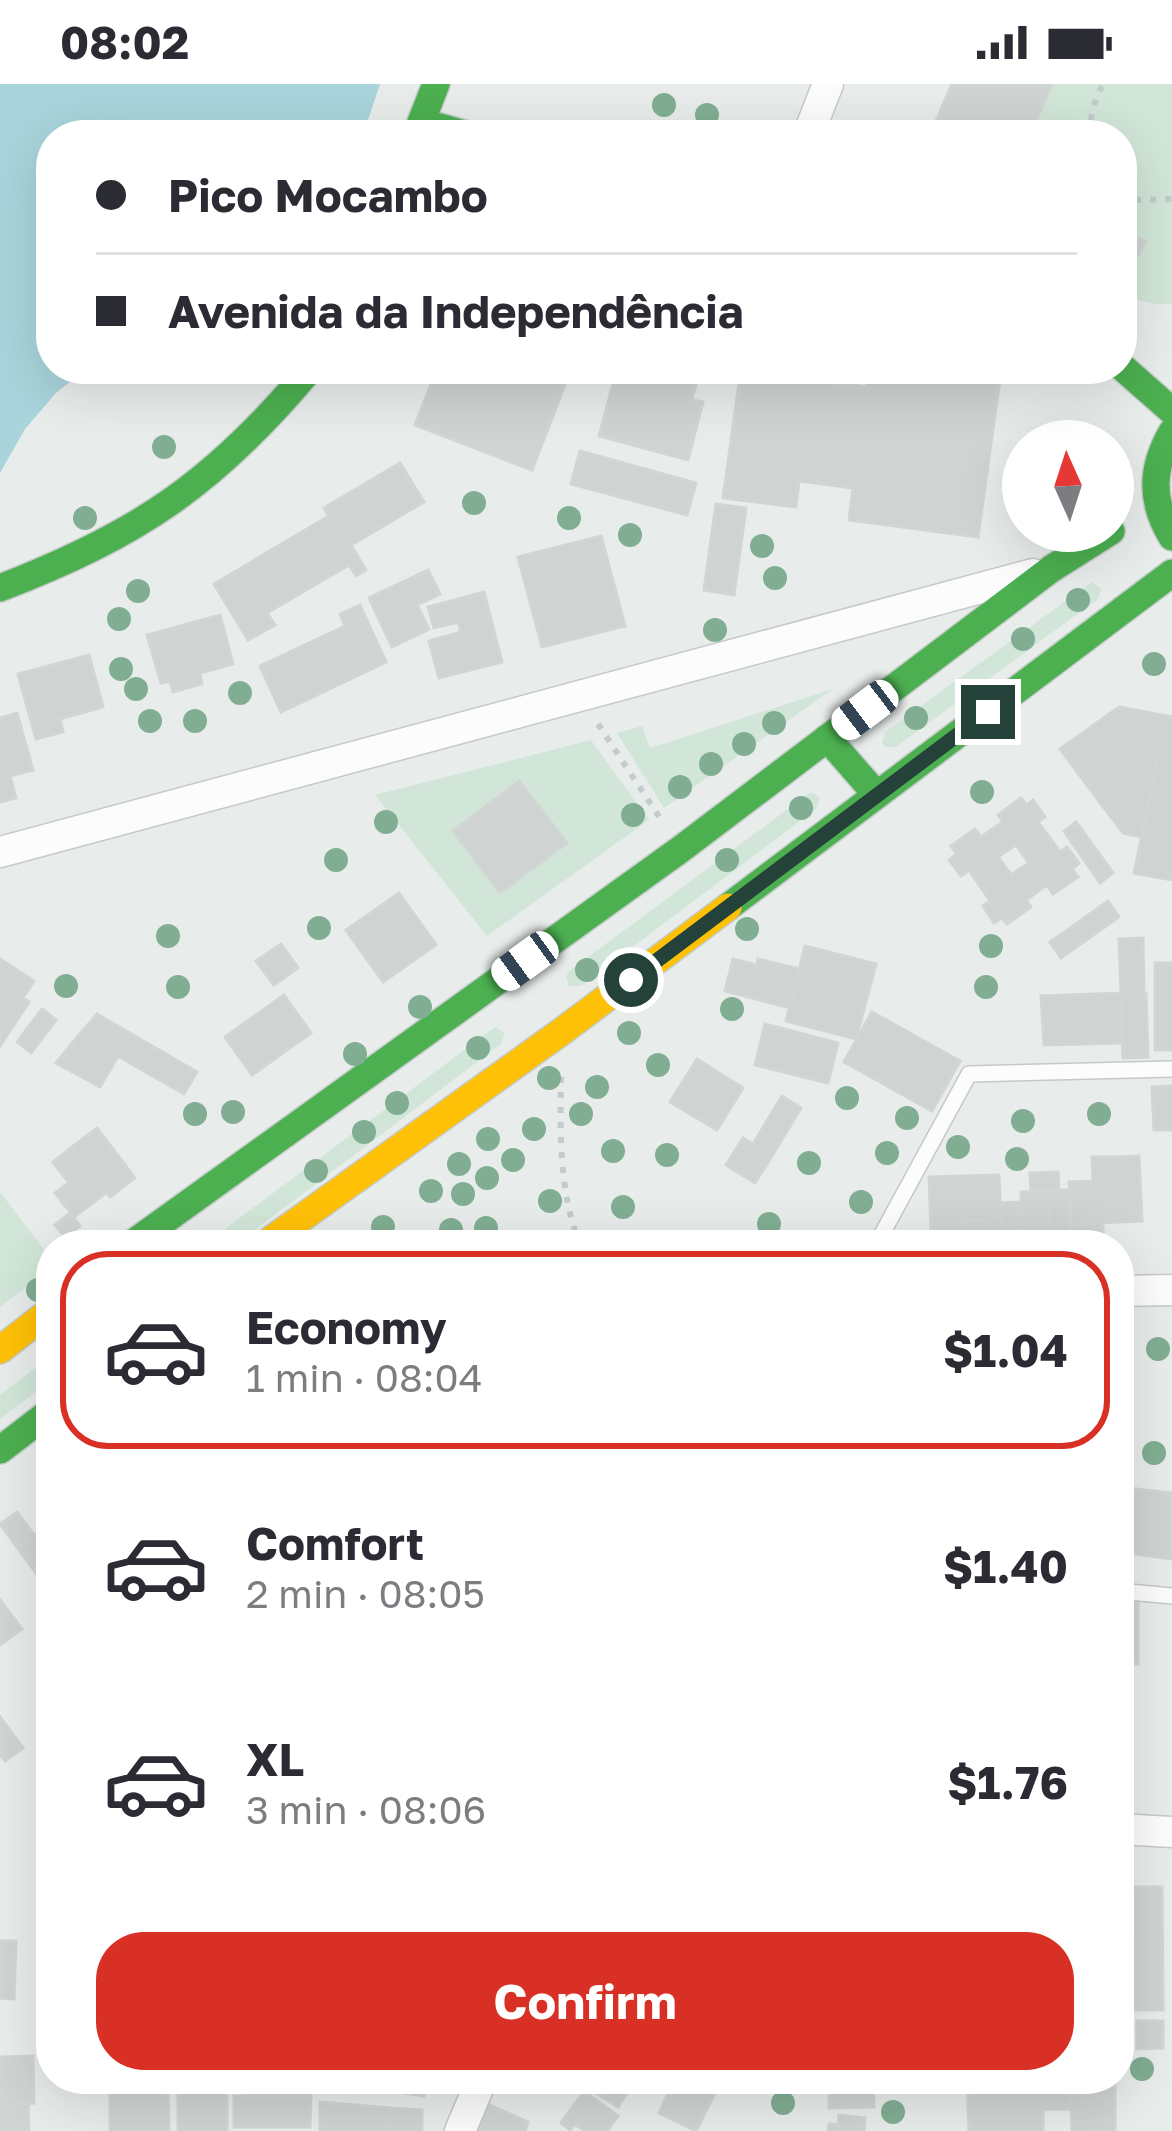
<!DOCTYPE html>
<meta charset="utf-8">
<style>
:root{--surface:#fff;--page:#f7f7f7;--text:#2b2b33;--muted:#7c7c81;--line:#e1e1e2;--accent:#d93025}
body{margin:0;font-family:"Golos Text",sans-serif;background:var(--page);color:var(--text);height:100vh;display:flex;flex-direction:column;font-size:45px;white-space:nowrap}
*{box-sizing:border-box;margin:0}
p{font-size:39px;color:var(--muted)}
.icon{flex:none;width:66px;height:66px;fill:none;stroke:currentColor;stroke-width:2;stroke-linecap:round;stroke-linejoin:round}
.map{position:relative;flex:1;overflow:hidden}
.details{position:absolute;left:36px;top:1146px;width:1098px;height:864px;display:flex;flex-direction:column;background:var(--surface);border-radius:48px;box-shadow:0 12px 48px #0002}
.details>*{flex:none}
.hud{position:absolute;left:36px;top:36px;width:1101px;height:264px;border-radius:48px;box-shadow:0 12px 48px #0002;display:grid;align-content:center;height:264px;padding:0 60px;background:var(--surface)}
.needle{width:78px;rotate:357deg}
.buttons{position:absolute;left:1002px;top:336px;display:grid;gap:24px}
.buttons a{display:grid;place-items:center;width:132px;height:132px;border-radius:50%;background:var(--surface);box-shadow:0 12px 48px #0002;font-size:60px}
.end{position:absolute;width:54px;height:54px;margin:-27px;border:15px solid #24423a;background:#fff;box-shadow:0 0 0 6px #fff}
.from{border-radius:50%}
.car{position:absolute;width:36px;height:72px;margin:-36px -18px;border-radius:15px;box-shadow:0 0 9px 3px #0007;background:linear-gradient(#fff 24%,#345 0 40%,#fff 0 76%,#345 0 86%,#fff 0)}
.hud b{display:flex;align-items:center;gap:42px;height:114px;font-size:45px}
.hud b+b{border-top:3px solid var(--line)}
.hud i{width:30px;height:30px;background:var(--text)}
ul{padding:21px 0 0;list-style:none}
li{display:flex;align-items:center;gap:36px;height:198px;margin:0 24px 18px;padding:0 36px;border:6px solid transparent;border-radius:48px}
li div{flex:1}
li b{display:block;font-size:45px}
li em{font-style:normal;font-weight:700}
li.current{border-color:var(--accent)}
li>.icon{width:108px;height:108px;stroke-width:1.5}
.action{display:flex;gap:24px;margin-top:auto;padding:24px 60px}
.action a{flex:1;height:138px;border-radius:48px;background:var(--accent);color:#fff;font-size:48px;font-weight:700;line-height:138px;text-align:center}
.status{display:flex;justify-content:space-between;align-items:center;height:84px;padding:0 60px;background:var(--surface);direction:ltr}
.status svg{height:33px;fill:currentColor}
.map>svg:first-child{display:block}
.green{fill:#d1e6d8}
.water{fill:#a9d4db}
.building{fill:#cfd4d2;stroke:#d1d6d4;stroke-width:3;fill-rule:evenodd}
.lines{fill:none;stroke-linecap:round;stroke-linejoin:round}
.lane-casing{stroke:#c5cac8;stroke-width:18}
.street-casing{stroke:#c5cac8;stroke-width:33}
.fast-casing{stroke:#c3cbc8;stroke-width:30}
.slow-casing{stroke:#c3cbc8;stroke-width:30}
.path{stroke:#c3ccca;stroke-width:6;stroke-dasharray:6 9;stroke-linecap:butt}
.lane{stroke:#fcfcfc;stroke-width:15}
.street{stroke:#fcfcfc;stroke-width:30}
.fast{stroke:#4caf50;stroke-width:27}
.slow{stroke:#ffc107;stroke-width:27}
.tree{fill:#81ae93}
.route{stroke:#24423a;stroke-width:15}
</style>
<div class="status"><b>08:02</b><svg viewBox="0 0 49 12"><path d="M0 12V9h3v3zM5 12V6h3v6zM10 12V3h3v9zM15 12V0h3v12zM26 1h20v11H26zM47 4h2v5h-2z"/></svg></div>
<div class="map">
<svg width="1172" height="2047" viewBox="0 0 1172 2047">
<rect width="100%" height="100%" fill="#e8edeb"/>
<path class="green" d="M1052,0H1172V220H1157L1122,213V51H1030Z
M1092,498L1101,505L1098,515L896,663H885L882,659L885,648Z
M833,605L664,724L617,649L642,642L650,664Z
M591,656L649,736L487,852L375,711Z
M811,708L820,714L816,725L581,902H569L566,892L569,887Z
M495,943L505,949L501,960L236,1160H225L221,1149L225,1145Z
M0,1108L51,1175V1184L0,1223Z
M51,1272V1296L0,1335V1311Z"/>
<path class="water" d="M0,0H380L363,51H51V285H86L56,309L25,345L0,389Z"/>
<path class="building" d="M952,0H1052L1030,51H930Z
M1122,145L1146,158L1138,171L1122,163Z
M437,285H571L532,386L415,341Z
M617,285H700L692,316L703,318L688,376L599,352Z
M741,285H815L813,296L867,303L870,285H980L1001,288L978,453L849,436L853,404L799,397L796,423L723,414Z
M580,367L696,399L687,431L571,400Z
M400,379L424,418L351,461L366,486L356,492L349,481L267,529L275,541L248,556L214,500L329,432L324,424Z
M716,420L746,424L734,511L704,506Z
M601,452L625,542L542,563L518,473Z
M428,486L440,510L417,521L429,545L392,563L369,514Z
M484,508L502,578L439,594L429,557L461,548L458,538L434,544L428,523Z
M360,521L386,578L281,628L260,582L345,542L340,530Z
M220,531L233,580L200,589L202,600L173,608L170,597L161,599L147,551Z
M89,571L103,623L60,635L63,648L36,655L18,590Z
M1119,623L1172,633V796L1134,789L1159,669L1095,712L1060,665Z
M17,629L33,686L10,692L16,714L0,718V634Z
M1159,669L1142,753L1123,749L1095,712Z
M519,697L567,759L500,809L453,747Z
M1021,714L1027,721L1033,716L1045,733L1038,738L1060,768L1067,763L1079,779L1072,785L1078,793L1053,810L1047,801L1026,816L1031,823L1007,840L1002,834L994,839L983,822L990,817L969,786L961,792L949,776L957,770L951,762L975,745L981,753L1003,738L998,731ZM1016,761L1029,779L1011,791L998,773Z
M1076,738L1113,789L1100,799L1064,747Z
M399,809L436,861L383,898L346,846Z
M1108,817L1119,833L1061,874L1050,858Z
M1143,854L1144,909H1121L1119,855Z
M281,860L298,884L274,901L256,877Z
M805,862L876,880L856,955L786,937Z
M0,875L34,897L23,914L29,918L0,962Z
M733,875L757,881L758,875L800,885L790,924L725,907Z
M1155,879H1172V966H1155Z
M1121,909H1146L1148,973L1123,974Z
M1121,909L1122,959L1044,961L1041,912Z
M284,911L311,949L252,991L225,953Z
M42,925L56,936L31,969L17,958Z
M872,928L960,977L932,1027L844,978Z
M97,930L197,988L184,1010L118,972L100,1003L80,992L98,962L79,951Z
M765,940L838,959L828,999L755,981Z
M79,951L98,962L80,992L56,979Z
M697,975L743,1004L717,1046L670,1018Z
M1172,1002V1046H1154L1152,1003Z
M782,1012L801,1024L772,1072L753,1060Z
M97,1044L135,1094L110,1113L72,1063Z
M743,1054L772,1072L755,1099L726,1081Z
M72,1063L88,1084L69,1099L53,1078Z
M1139,1072L1142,1137L1071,1140L1069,1098L1120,1096L1119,1073Z
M1092,1073H1119L1120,1096L1093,1097Z
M88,1084L107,1108L74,1133L55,1109Z
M1058,1088L1059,1106L1031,1107L1030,1089Z
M999,1091L1001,1135L962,1136V1148L931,1150L929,1093Z
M1059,1106H1069L1071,1150L1049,1151L1048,1107Z
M1048,1107L1050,1161H1022L1021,1108Z
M1021,1118L1022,1146L1001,1147L1000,1119Z
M70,1129L80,1142L65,1153L55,1141Z
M1001,1135V1147L962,1148V1136Z
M1103,1139V1149L1071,1150V1140Z
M1119,1403L1172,1409V1475L1119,1468Z
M17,1428L34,1451L17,1463L0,1440Z
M51,1439V1510L17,1463Z
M0,1516L22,1545L0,1561Z
M1119,1519H1138V1580H1119Z
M0,1633L23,1664L5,1677L0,1671Z
M1133,1803H1162L1163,1926H1135Z
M0,1857H16L14,1915L0,1914Z
M1137,1937H1163V1964L1137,1965Z
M33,1972L34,2019L0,2021V1973Z
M245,1995H311V2012L245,2013Z
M394,1995H427L424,2012L392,2007Z
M591,1995H632L635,1997L618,2023L586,2003Z
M675,1995H697L717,2005L696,2047L659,2029Z
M829,1995H873L874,2023L829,2024Z
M968,1995H1071V2025L968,2026Z
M1071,1995H1115V2047H1072Z
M178,1998H227V2016H178Z
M110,2000H168L169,2047H110Z
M584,2007L618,2032L607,2047H585L575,2040L570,2046L561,2039Z
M234,2012H311L310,2043H234Z
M178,2016H227V2047H178Z
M320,2018L389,2024V2047H320Z
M28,2019L29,2047H0V2021Z
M485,2019L528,2038L525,2047H475Z
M389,2024L422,2026V2047H389Z
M1043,2025V2047H969L968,2026Z
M839,2031L865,2034L864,2047H828L829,2040L838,2041Z"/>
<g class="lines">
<g class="lane-casing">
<path id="lane" d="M876,1161L969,990L1172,985
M1119,1507L1172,1512"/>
</g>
<g class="street-casing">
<path id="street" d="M808,51L828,0
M0,768L1033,490
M1119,1207L1172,1206
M1119,1745L1172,1748
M460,2047L482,1995"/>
</g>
<g class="fast-casing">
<path id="fast" d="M422,38L468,51
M416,51L436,0
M1122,283L1172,327
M1172,348C1151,384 1150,417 1172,453
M0,504C138,451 215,399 310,285
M827,654L877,711
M728,823L1172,489
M136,1157L681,765L1051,485L1111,447
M0,1366L51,1327"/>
</g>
<g class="slow-casing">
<path id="slow" d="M264,1161L561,948L728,823
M0,1266L51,1226"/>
</g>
<path class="path" d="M1090,51C1090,32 1094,17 1103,0
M1122,108L1139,116L1172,115
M598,640L660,734
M561,993C560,1049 559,1108 580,1161"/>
<use href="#lane" class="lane"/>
<use href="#street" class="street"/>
<use href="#fast" class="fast"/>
<use href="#slow" class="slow"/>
</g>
<g class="tree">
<circle cx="664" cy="21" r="12"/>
<circle cx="707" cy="31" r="12"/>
<circle cx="164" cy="363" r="12"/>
<circle cx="474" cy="419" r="12"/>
<circle cx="85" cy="434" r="12"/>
<circle cx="569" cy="434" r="12"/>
<circle cx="630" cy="451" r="12"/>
<circle cx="762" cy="462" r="12"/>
<circle cx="775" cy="494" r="12"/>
<circle cx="138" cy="507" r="12"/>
<circle cx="1078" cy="516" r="12"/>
<circle cx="119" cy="535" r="12"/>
<circle cx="715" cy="546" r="12"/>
<circle cx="1023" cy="555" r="12"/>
<circle cx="1154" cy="580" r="12"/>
<circle cx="121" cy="585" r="12"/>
<circle cx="136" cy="605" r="12"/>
<circle cx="240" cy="609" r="12"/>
<circle cx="916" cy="634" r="12"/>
<circle cx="150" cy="637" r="12"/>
<circle cx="195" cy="637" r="12"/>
<circle cx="774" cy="639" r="12"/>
<circle cx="744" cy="660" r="12"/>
<circle cx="711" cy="680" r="12"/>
<circle cx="680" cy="703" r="12"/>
<circle cx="982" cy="708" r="12"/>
<circle cx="801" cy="724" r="12"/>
<circle cx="633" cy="731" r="12"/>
<circle cx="386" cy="738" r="12"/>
<circle cx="336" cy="776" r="12"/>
<circle cx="727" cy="776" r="12"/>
<circle cx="319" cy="844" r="12"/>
<circle cx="747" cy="845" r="12"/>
<circle cx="168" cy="852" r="12"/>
<circle cx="991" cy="862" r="12"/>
<circle cx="587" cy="886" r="12"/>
<circle cx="66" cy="902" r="12"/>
<circle cx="178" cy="903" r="12"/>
<circle cx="986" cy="903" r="12"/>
<circle cx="420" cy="923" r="12"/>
<circle cx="732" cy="925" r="12"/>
<circle cx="629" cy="949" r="12"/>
<circle cx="478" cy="964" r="12"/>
<circle cx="355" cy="970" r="12"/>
<circle cx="658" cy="981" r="12"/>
<circle cx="549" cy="994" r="12"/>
<circle cx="597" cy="1003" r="12"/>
<circle cx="847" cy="1014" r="12"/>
<circle cx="397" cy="1019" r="12"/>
<circle cx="233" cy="1028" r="12"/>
<circle cx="195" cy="1030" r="12"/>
<circle cx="581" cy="1030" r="12"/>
<circle cx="1099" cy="1030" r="12"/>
<circle cx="907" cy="1034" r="12"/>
<circle cx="1023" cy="1037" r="12"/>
<circle cx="534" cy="1045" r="12"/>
<circle cx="364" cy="1048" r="12"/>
<circle cx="488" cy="1055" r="12"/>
<circle cx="958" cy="1063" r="12"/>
<circle cx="613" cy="1067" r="12"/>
<circle cx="887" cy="1069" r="12"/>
<circle cx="667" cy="1071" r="12"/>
<circle cx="1017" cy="1075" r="12"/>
<circle cx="513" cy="1076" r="12"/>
<circle cx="809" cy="1079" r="12"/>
<circle cx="459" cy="1080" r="12"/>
<circle cx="316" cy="1087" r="12"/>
<circle cx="487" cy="1094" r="12"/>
<circle cx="431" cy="1107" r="12"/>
<circle cx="463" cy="1110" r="12"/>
<circle cx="550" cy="1117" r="12"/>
<circle cx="861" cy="1118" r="12"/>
<circle cx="623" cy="1123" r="12"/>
<circle cx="769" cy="1140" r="12"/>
<circle cx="383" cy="1143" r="12"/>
<circle cx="486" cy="1144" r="12"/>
<circle cx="451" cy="1146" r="12"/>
<circle cx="38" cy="1206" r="12"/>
<circle cx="1158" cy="1265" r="12"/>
<circle cx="1154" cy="1369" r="12"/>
<circle cx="1142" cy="1985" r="12"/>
<circle cx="783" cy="2019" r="12"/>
<circle cx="893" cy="2028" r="12"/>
</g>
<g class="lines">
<path class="route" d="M631,896L988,628"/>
</g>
</svg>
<div class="buttons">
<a><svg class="needle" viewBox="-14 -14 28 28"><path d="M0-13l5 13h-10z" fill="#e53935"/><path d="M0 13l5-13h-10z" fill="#7c7c81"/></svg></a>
</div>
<i class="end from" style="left:631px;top:896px"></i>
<i class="end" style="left:988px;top:628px"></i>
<i class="car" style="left:865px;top:626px;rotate:233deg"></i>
<i class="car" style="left:525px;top:877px;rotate:234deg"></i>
<div class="hud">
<b><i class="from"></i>Pico Mocambo</b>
<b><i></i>Avenida da Independência</b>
</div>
<section class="details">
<ul>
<li class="current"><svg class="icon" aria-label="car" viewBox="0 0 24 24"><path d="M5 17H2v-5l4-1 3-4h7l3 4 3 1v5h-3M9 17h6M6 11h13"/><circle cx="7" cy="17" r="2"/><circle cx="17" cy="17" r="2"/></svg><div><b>Economy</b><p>1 min · 08:04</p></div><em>$1.04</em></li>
<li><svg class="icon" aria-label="car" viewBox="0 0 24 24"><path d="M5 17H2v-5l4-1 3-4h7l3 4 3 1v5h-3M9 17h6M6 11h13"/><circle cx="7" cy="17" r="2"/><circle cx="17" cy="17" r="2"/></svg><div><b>Comfort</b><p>2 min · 08:05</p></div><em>$1.40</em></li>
<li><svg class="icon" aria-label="car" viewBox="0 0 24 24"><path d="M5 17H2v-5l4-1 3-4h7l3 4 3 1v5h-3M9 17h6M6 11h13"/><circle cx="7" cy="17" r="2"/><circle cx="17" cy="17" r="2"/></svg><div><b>XL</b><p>3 min · 08:06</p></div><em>$1.76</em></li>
</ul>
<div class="action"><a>Confirm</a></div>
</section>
</div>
